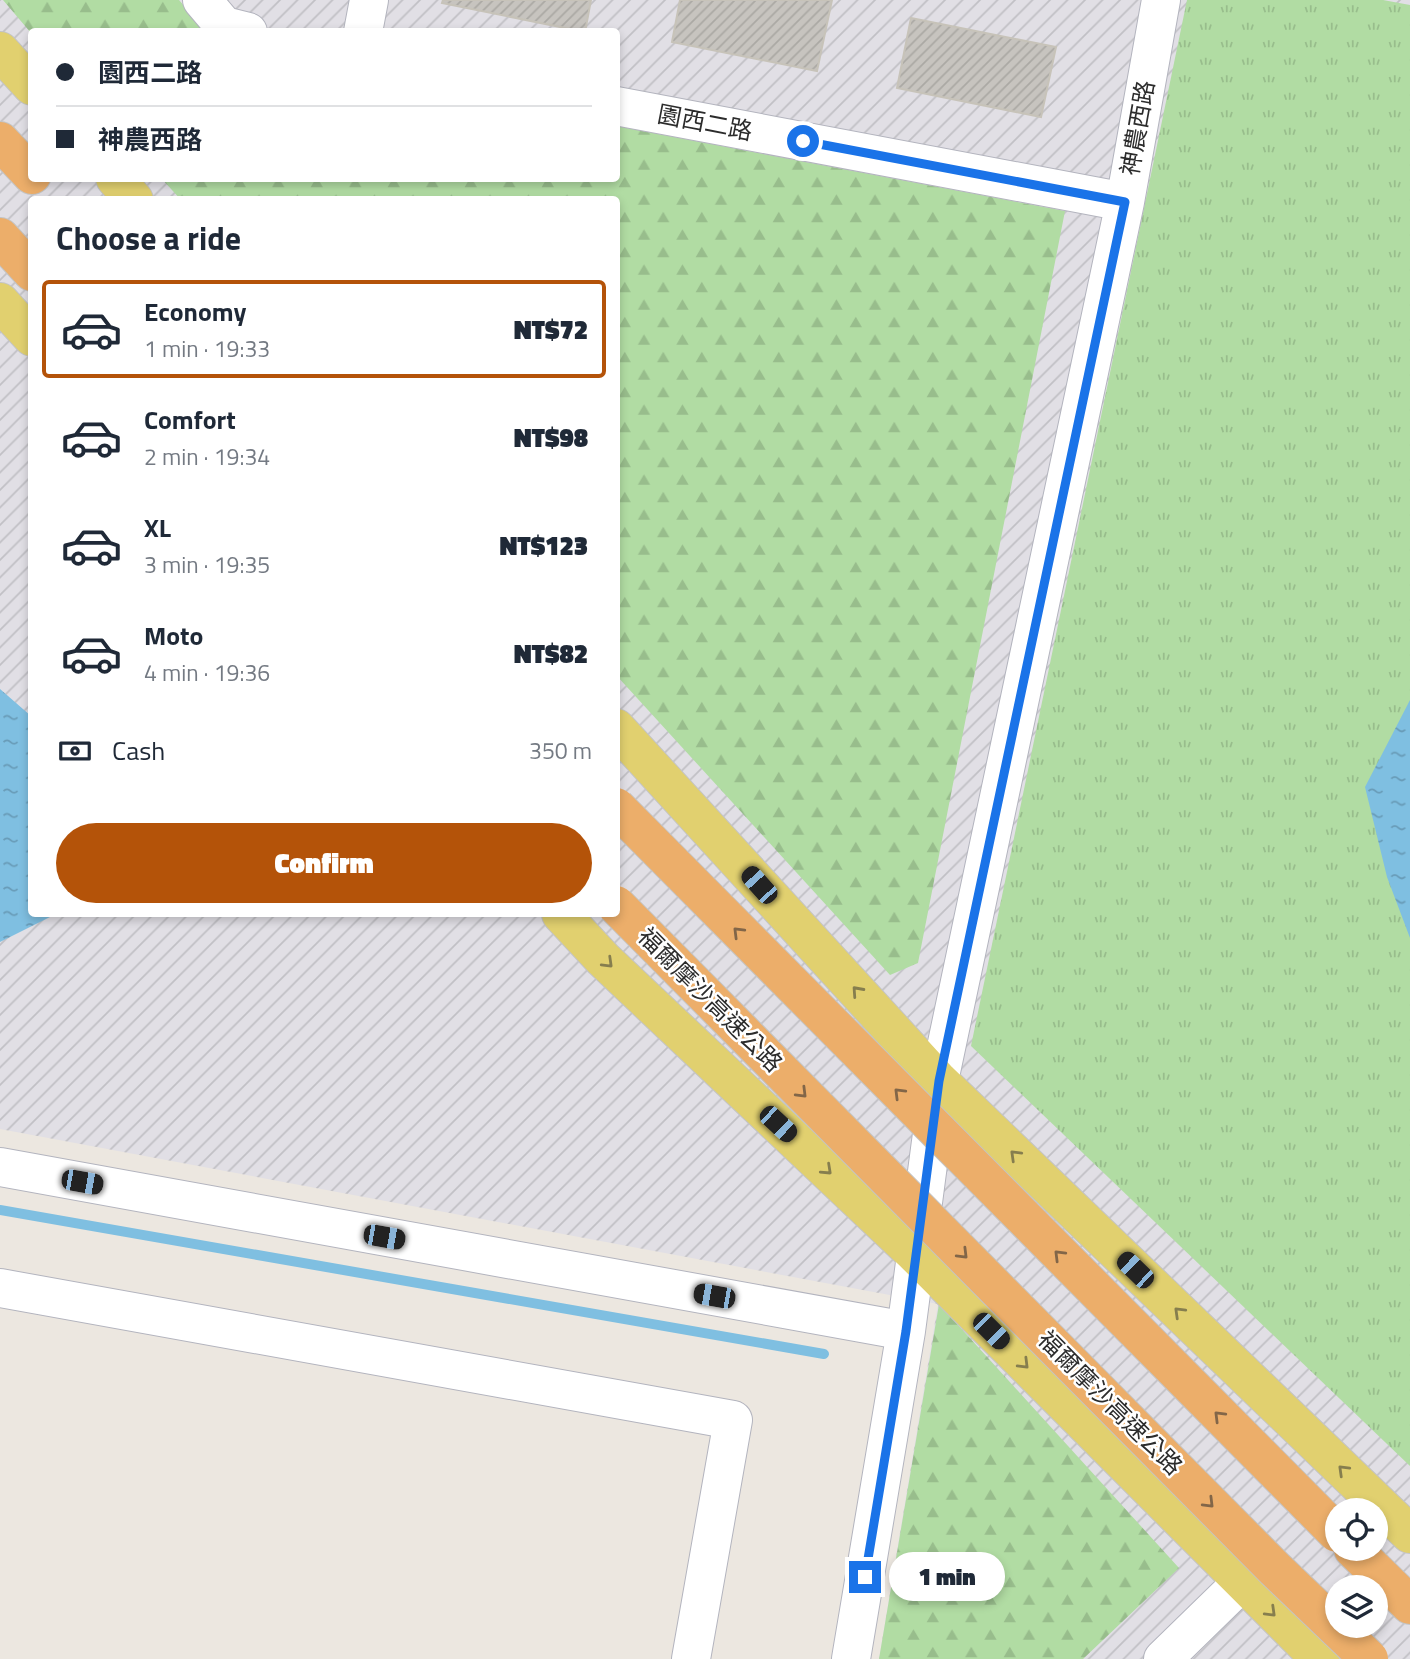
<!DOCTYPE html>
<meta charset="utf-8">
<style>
:root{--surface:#fff;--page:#f6f6f7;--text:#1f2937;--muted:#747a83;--line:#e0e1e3;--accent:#b45309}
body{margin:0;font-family:"Titillium Web","Noto Sans TC",sans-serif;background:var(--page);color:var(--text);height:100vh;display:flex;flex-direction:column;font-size:26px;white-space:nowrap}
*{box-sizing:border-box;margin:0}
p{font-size:23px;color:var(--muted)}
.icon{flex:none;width:38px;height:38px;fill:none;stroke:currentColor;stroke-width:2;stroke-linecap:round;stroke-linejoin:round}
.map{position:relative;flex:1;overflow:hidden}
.sheet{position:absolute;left:28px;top:196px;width:592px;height:721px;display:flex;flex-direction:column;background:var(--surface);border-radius:7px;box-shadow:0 4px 10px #0003}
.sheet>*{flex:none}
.banner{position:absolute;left:28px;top:28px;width:592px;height:154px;border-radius:7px;box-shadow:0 4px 10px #0003;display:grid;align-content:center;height:154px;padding:0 28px;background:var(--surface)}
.fabs{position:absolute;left:1325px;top:1498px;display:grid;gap:14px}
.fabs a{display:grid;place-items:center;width:63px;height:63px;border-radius:50%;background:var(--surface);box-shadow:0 4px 10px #0003;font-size:35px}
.end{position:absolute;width:32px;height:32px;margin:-16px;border:9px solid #1a73e8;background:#fff;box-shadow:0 0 0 4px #fff}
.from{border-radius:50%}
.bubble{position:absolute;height:49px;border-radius:24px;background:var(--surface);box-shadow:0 4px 10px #0003;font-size:23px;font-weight:800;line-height:49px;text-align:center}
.car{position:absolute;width:21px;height:42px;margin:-21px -10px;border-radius:9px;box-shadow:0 0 5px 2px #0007;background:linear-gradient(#222 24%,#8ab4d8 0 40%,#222 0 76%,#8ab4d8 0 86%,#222 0)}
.banner b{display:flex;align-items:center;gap:24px;height:66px;font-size:26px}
.banner b+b{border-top:2px solid var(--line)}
.banner i{width:18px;height:18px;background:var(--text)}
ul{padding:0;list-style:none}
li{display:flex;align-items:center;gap:21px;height:98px;margin:0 14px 10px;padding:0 14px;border:4px solid transparent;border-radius:7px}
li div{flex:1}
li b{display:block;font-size:26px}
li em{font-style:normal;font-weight:800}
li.active{border-color:var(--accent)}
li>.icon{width:63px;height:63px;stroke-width:1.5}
h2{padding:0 28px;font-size:32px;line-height:84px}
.pay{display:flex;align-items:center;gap:18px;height:77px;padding:0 28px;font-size:26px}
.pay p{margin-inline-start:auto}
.cta{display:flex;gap:14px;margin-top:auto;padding:14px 28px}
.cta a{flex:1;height:80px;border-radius:42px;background:var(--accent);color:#fff;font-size:28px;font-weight:800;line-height:80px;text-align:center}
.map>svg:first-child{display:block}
.industrial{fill:url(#industrial-furrows);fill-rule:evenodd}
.forest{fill:url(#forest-firs)}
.park{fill:url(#park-tufts)}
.water{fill:url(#water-ripples)}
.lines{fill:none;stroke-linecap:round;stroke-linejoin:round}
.stream{stroke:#7fbfe1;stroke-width:10}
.building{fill:url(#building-hatch);stroke:#c7c3b9;stroke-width:2}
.minor-casing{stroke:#b3b4be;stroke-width:40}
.major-casing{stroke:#c4c4c4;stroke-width:40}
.highway-casing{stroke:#c4c4c4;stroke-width:40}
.minor{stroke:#fff;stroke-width:38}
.major{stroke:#e1d06f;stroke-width:38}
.highway{stroke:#ecae6a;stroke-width:38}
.highway-bridge-casing{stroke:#c4c4c4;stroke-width:40;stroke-linecap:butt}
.highway-bridge{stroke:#ecae6a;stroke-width:38}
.oneway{stroke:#826648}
.oneway2{stroke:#867e4e}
.route{stroke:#1a73e8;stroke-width:9}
.labels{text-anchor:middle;stroke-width:5;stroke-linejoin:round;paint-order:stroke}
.street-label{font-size:24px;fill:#2c2c2c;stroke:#fff}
</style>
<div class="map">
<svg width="1410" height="1659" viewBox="0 0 1410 1659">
<defs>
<pattern id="industrial-furrows" width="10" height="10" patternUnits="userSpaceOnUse" patternTransform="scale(1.75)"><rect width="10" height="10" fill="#e1dfe5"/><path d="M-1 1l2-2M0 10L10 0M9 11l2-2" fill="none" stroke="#c1c0c5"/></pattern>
<pattern id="forest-firs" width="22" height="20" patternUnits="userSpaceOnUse" patternTransform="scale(1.75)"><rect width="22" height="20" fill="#b1dca3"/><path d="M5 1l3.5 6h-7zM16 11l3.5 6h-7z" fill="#98bd8c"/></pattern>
<pattern id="park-tufts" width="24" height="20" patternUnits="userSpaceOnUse" patternTransform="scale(1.75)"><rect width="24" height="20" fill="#b1dca3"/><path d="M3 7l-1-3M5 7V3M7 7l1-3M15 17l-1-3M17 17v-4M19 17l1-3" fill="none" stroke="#98bd8c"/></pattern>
<pattern id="water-ripples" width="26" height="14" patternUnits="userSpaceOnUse" patternTransform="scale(1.75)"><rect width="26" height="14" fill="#7fbfe1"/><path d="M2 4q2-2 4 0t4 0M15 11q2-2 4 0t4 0" fill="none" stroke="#689bb7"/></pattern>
<pattern id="building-hatch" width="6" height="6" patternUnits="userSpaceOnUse" patternTransform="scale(1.75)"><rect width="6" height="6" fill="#c7c4bf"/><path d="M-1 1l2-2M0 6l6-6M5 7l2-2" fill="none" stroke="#aba9a4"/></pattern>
</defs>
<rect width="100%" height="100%" fill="#ece7e0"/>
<path class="industrial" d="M0,0H1410V1659H879L938,1304L0,1129ZM32,32H616V178H32ZM32,200H616V914H32ZM1337,1510H1376V1549H1337ZM1337,1587H1376V1626H1337Z"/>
<path class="forest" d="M3,0H179L206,31L31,33Z
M616,126L1065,211L918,963L890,975L616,675V200H181L162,179L616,178Z
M939,1304L1179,1568L1083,1659H879Z"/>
<path class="park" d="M1187,0H1383L1410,5V1466L971,1046Z"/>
<path class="water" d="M0,689L31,716L32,914H56L0,942Z
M1410,700V938L1387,877L1365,787Z"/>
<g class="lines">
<path class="stream" d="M0,1210L824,1354"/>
</g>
<path class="building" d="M443,0H591L585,32L442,3Z
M680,0H832L817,71L672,42Z
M911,18L1056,47L1041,117L897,88Z"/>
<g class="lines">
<g class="minor-casing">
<path id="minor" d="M202,0L224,26L248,32
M363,32L369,0
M616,106L1125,202
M0,1167L906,1331
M0,1288L733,1420L691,1659
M851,1659L906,1331L939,1081L1125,202L1161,0
M1163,1659L1241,1583"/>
</g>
<g class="major-casing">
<path id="major" d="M0,51L32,86
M115,178L134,200
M0,302L32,337
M616,728L939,1081L1410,1534
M561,914L603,959L914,1253L1320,1659"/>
</g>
<g class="highway-casing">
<path id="highway" d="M0,141L32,175
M0,237L32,272
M1353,1549L1410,1605"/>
</g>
<use href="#minor" class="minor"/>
<use href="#major" class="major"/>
<use href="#highway" class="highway"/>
<g class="highway-bridge-casing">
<path id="highway-bridge" d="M616,807L1337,1533
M616,905L1275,1569L1369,1659"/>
</g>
<use href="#highway-bridge" class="highway-bridge"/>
</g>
<defs><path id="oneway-chevron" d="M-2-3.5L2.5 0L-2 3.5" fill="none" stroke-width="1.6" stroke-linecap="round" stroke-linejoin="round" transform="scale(1.75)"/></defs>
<g class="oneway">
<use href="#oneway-chevron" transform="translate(738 932) rotate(-135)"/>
<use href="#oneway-chevron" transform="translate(802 1093) rotate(45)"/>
<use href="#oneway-chevron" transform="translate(899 1093) rotate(-135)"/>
<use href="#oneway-chevron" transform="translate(963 1254) rotate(45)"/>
<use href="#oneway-chevron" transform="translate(1059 1255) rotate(-135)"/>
<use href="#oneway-chevron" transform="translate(1219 1416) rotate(-135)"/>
<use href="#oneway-chevron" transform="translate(1209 1503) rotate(45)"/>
</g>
<g class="oneway2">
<use href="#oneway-chevron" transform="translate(608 963) rotate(44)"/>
<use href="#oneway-chevron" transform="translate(857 991) rotate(-132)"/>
<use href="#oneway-chevron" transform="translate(1015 1155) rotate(-136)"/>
<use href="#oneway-chevron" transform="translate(827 1170) rotate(43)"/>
<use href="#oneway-chevron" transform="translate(1179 1312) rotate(-136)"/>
<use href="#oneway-chevron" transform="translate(1024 1364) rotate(45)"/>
<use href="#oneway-chevron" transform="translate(1343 1470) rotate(-136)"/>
<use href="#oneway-chevron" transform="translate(1271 1612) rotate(44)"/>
</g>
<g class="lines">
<path class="route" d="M803,141L1125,202L939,1081L906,1331L865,1577"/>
</g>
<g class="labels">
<g class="street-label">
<text transform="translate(705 123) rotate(11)" y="8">園西二路</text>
<text transform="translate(1138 128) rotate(-80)" y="8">神農西路</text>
<text transform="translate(710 1000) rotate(45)" y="8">福爾摩沙高速公路</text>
<text transform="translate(1110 1403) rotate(45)" y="8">福爾摩沙高速公路</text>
</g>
</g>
</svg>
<div class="fabs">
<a><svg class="icon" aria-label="locate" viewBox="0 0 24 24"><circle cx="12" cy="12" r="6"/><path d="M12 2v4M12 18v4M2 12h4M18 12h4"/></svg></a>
<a><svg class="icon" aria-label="layers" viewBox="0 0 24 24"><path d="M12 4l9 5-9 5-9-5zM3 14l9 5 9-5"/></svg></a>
</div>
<i class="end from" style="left:803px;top:141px"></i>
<i class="end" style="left:865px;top:1577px"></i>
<div class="bubble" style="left:889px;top:1552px;width:116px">1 min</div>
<i class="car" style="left:759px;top:885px;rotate:318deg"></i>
<i class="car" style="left:778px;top:1124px;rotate:133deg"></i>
<i class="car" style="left:82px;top:1182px;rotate:100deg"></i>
<i class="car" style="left:384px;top:1237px;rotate:100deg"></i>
<i class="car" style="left:1135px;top:1270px;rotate:314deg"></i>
<i class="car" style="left:714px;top:1296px;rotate:280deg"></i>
<i class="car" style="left:991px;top:1331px;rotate:135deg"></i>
<div class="banner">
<b><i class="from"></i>園西二路</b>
<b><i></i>神農西路</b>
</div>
<section class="sheet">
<h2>Choose a ride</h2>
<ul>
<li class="active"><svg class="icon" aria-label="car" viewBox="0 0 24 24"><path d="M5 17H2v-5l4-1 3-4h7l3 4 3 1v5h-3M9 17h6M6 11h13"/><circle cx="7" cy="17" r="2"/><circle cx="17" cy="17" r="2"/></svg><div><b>Economy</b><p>1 min · 19:33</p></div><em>NT$72</em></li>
<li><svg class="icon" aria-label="car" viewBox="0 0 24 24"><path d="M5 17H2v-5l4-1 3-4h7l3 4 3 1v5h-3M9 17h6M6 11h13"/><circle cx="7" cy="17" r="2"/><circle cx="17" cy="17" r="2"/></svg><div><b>Comfort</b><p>2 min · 19:34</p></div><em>NT$98</em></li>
<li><svg class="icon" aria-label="car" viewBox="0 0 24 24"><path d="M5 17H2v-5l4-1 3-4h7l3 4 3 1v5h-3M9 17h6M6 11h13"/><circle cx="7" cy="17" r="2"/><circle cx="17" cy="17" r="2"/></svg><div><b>XL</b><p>3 min · 19:35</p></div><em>NT$123</em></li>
<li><svg class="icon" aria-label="car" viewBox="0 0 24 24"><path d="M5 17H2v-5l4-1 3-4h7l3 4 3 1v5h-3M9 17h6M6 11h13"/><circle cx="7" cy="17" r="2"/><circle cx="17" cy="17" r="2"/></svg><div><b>Moto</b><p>4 min · 19:36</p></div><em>NT$82</em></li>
</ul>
<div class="pay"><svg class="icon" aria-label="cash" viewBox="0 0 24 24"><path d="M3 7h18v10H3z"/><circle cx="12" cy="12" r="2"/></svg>Cash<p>350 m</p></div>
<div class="cta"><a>Confirm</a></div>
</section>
</div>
